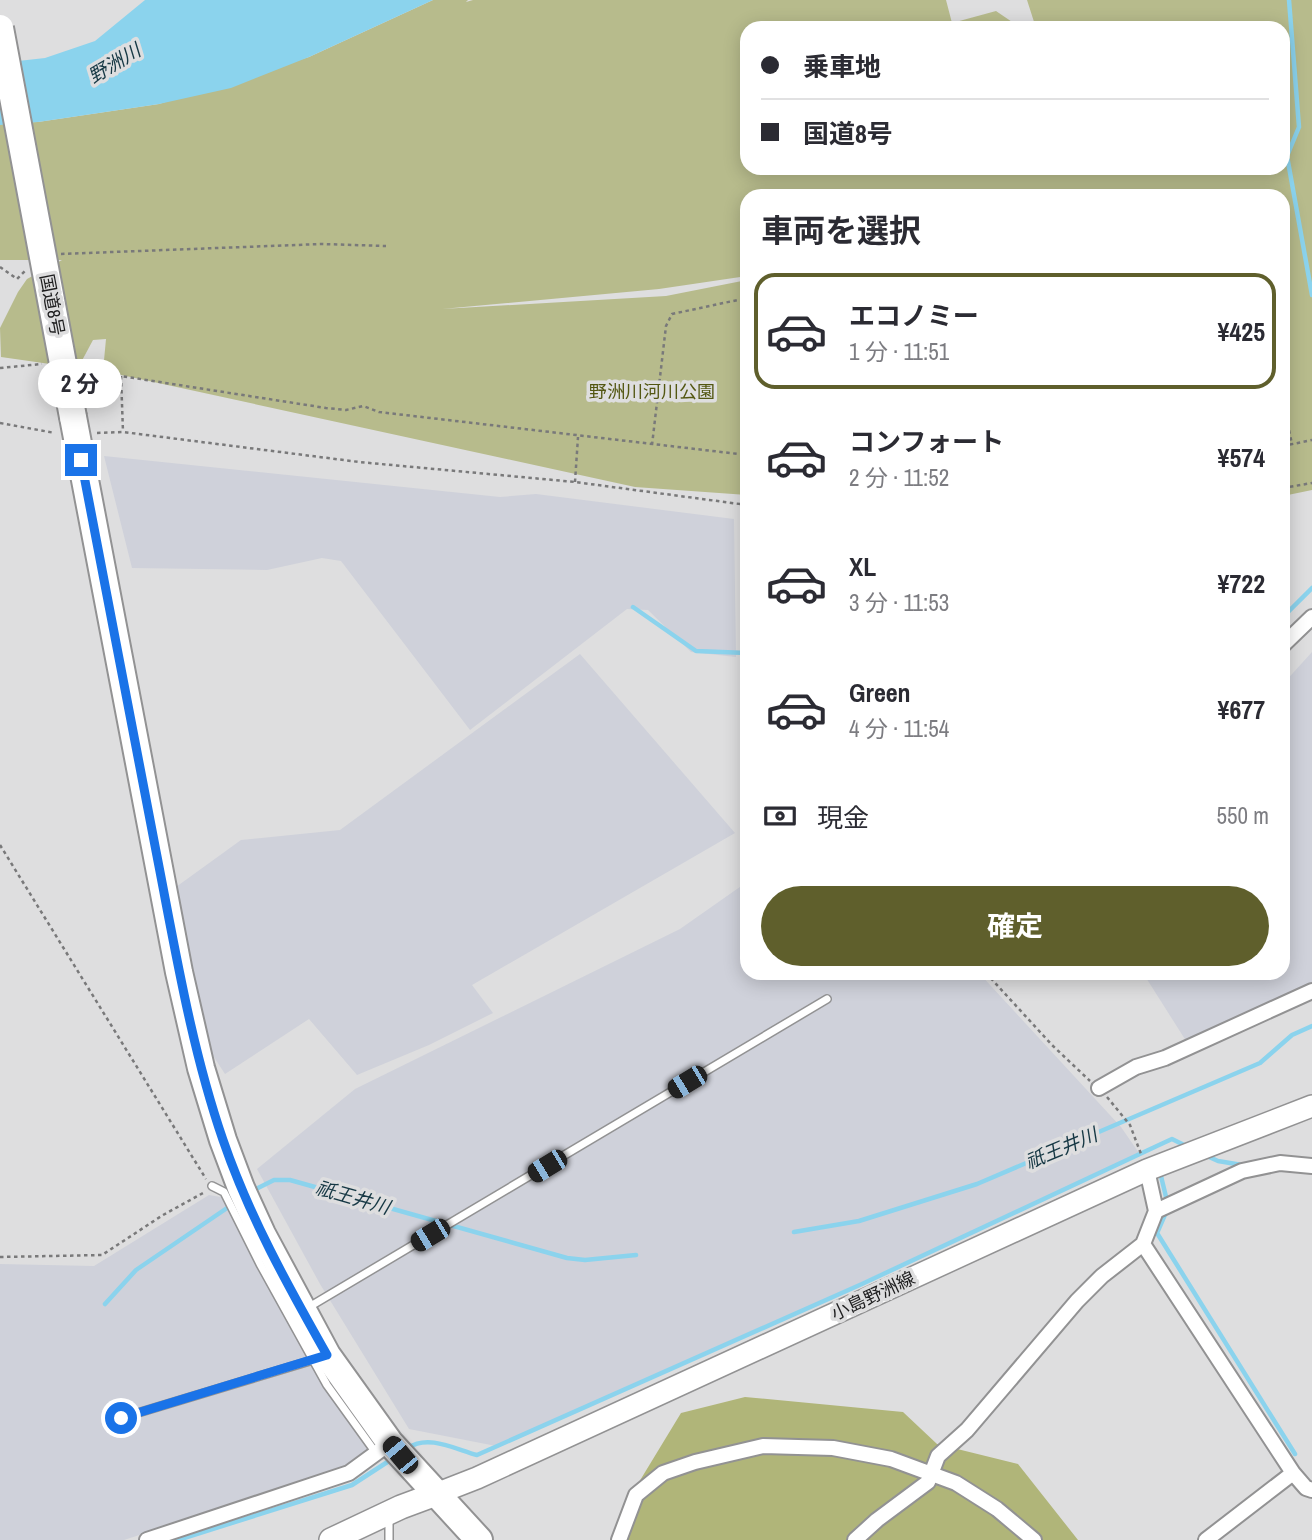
<!DOCTYPE html>
<html lang="ja">
<meta charset="utf-8">
<style>
:root{--surface:#fff;--page:#f7f7f7;--text:#2b2b33;--muted:#7c7c81;--line:#e1e1e2;--accent:#5f5f2c}
body{margin:0;font-family:"Archivo Narrow","Noto Sans JP",sans-serif;background:var(--page);color:var(--text);height:100vh;display:flex;flex-direction:column;font-size:26px;white-space:nowrap}
*{box-sizing:border-box;margin:0}
p{font-size:23px;color:var(--muted)}
.icon{flex:none;width:38px;height:38px;fill:none;stroke:currentColor;stroke-width:2;stroke-linecap:round;stroke-linejoin:round}
.map{position:relative;flex:1;overflow:hidden}
.side{position:absolute;left:740px;top:189px;width:550px;height:791px;display:flex;flex-direction:column;background:var(--surface);border-radius:21px;box-shadow:0 4px 18px #0003}
.side>*{flex:none}
.guide{position:absolute;left:740px;top:21px;width:550px;height:154px;border-radius:21px;box-shadow:0 4px 18px #0003;display:grid;align-content:center;height:154px;padding:0 21px;background:var(--surface)}
.end{position:absolute;width:32px;height:32px;margin:-16px;border:9px solid #1a73e8;background:#fff;box-shadow:0 0 0 4px #fff}
.from{border-radius:50%}
.bubble{position:absolute;height:49px;border-radius:24px;background:var(--surface);box-shadow:0 4px 18px #0003;font-size:23px;font-weight:700;line-height:49px;text-align:center}
.car{position:absolute;width:21px;height:42px;margin:-21px -10px;border-radius:9px;box-shadow:0 0 5px 2px #0007;background:linear-gradient(#222 24%,#8ab4d8 0 40%,#222 0 76%,#8ab4d8 0 86%,#222 0)}
.guide b{display:flex;align-items:center;gap:24px;height:66px;font-size:26px}
.guide b+b{border-top:2px solid var(--line)}
.guide i{width:18px;height:18px;background:var(--text)}
ul{padding:0;list-style:none}
li{display:flex;align-items:center;gap:21px;height:116px;margin:0 14px 10px;padding:0 7px;border:4px solid transparent;border-radius:21px}
li div{flex:1}
li b{display:block;font-size:26px}
li em{font-style:normal;font-weight:700}
li.selected{border-color:var(--accent)}
li>.icon{width:63px;height:63px;stroke-width:1.5}
h2{padding:0 21px;font-size:32px;line-height:84px}
.pay{display:flex;align-items:center;gap:18px;height:77px;padding:0 21px;font-size:26px}
.pay p{margin-inline-start:auto}
.primary-button{display:flex;gap:14px;margin-top:auto;padding:14px 21px}
.primary-button a{flex:1;height:80px;border-radius:42px;background:var(--accent);color:#fff;font-size:28px;font-weight:700;line-height:80px;text-align:center}
.map>svg:first-child{display:block}
.built{fill:#cfd1da}
.green{fill:#b7bb8c}
.forest{fill:#b0b579}
.water{fill:#8bd3ed}
.lines{fill:none;stroke-linecap:round;stroke-linejoin:round}
.stream{stroke:#8bd3ed;stroke-width:4.5}
.lane-casing{stroke:#929293;stroke-width:10}
.street-casing{stroke:#929293;stroke-width:18}
.secondary-casing{stroke:#929293;stroke-width:24}
.primary-casing{stroke:#929293;stroke-width:26}
.highway-casing{stroke:#929293;stroke-width:30}
.path{stroke:#79797a;stroke-width:2.5;stroke-dasharray:3.5 3.5;stroke-linecap:butt}
.lane{stroke:#fff;stroke-width:7}
.street{stroke:#fff;stroke-width:14}
.secondary{stroke:#fff;stroke-width:21}
.primary{stroke:#fff;stroke-width:23}
.highway{stroke:#fff;stroke-width:26}
.highway-bridge-casing{stroke:#929293;stroke-width:30;stroke-linecap:butt}
.highway-bridge{stroke:#fff;stroke-width:26}
.route{stroke:#1a73e8;stroke-width:9}
.labels{text-anchor:middle;stroke-width:7;stroke-linejoin:round;paint-order:stroke}
.street-label{font-size:18px;fill:#1d1d1e;stroke:#dededf}
.park-label{font-size:18px;fill:#535712;stroke:#dededf}
.water-label{font-size:19px;font-style:italic;fill:#163844;stroke:#dededf}
</style>
<div class="map">
<svg width="1312" height="1540" viewBox="0 0 1312 1540">
<rect width="100%" height="100%" fill="#dededf"/>
<path class="built" d="M104,456L500,497L536,494L734,519L736,657L691,652L648,610L627,609L470,730L341,561L322,558L267,570L132,568Z
M1312,652V990L1188,1044L1143,973H1283V684Z
M580,654L735,833L472,985L493,1013L429,1045L357,1075L309,1019L225,1074L210,1051L176,887L241,840L340,830Z
M747,882V973H979L1121,1127L1139,1153L849,1288L496,1446L409,1429L320,1284L257,1169L355,1089L680,929Z
M209,1195L221,1197L324,1385L372,1450L340,1470L124,1540H0V1264L94,1266Z"/>
<path class="green" d="M433,0H468L466,2L473,0H946L952,23L996,11L1021,28H747V168H1283V28H1036L1027,0H1312V490L1283,496V196H747V276L659,289L442,309L666,296L747,280V495L635,487L103,371L106,339L93,340L78,368L1,357L0,328L18,292L27,279L62,260H0V123L38,122L159,104L309,57Z"/>
<path class="forest" d="M745,1397L903,1412L937,1444L1018,1464L1078,1540H620L636,1487L681,1413Z"/>
<path class="water" d="M145,0H433L309,57L231,88L159,104L38,122L0,125V63L45,58L95,41Z"/>
<g class="lines">
<path class="stream" d="M1289,0L1299,127L1287,156L1312,295
M633,607L696,651L747,653
M1283,617L1312,588
M1207,1156L1218,1161L1242,1165
M1160,1172L1167,1201
M252,1191L274,1180H290L567,1258L585,1260L636,1255
M1167,1210L1157,1233L1295,1454
M794,1232L859,1221L977,1184L1260,1063L1292,1035L1312,1026
M105,1304L136,1270L230,1206
M408,1448C428,1434 455,1449 477,1455L862,1284L1159,1145L1172,1139L1186,1146
M178,1540L352,1485L392,1459"/>
<g class="lane-casing">
<path id="lane" d="M212,1186L224,1192L260,1264L327,1385L376,1453
M309,1307L827,999
M121,1418L313,1360
M389,1540V1517"/>
</g>
<g class="street-casing">
<path id="street" d="M1283,645L1312,617
M1099,1088L1136,1067L1165,1058L1312,991
M1156,1211L1242,1171L1280,1163L1312,1166
M1143,1244L1293,1473L1306,1488L1312,1490
M147,1540L349,1473L390,1443
M619,1540L636,1495L663,1473L695,1462L763,1446L833,1448L891,1459L956,1483L997,1509L1034,1540
M855,1540L877,1520L928,1482L938,1456L967,1430L1077,1301L1102,1276L1143,1244L1156,1211L1147,1170
M1206,1540L1293,1473"/>
</g>
<g class="secondary-casing">
<path id="secondary" d="M436,1494L477,1478L1147,1170L1312,1106"/>
</g>
<g class="primary-casing">
<path id="primary" d="M331,1540L401,1507L436,1494"/>
</g>
<g class="highway-casing">
<path id="highway" d="M73,417L179,972L201,1068L223,1140L241,1188L262,1234L327,1355L390,1443L479,1540"/>
</g>
<path class="path" d="M61,254L322,244L386,246
M0,267L17,279L26,270
M83,366L121,376L326,408L346,410L363,406L379,412L747,455
M0,368L42,364
M121,376L123,432
M1283,403L1292,444
M0,423L55,433
M97,433L123,432L359,462L575,482L747,505
M652,445L666,326L672,314L747,298
M1283,446L1312,440
M575,482L578,437
M1283,488L1312,483
M0,845L206,1179
M986,973L1052,1045L1090,1081
M1107,1097L1130,1125L1141,1154
M0,1257L102,1255L163,1215L203,1193"/>
<use href="#lane" class="lane"/>
<use href="#street" class="street"/>
<use href="#secondary" class="secondary"/>
<use href="#primary" class="primary"/>
<use href="#highway" class="highway"/>
<g class="highway-bridge-casing">
<path id="highway-bridge" d="M0,28L73,417"/>
</g>
<use href="#highway-bridge" class="highway-bridge"/>
</g>
<g class="lines">
<path class="route" d="M81,460C107,590 130,721 156,851C175,948 191,1047 223,1140C249,1216 288,1286 327,1355L121,1418"/>
</g>
<g class="labels">
<g class="street-label">
<text transform="translate(52 305) rotate(79)" y="6">国道8号</text>
<text transform="translate(873 1296) rotate(-25)" y="6">小島野洲線</text>
</g>
<g class="park-label">
<text x="652" y="398">野洲川河川公園</text>
</g>
<g class="water-label">
<text transform="translate(114 63) rotate(-31)" y="7">野洲川</text>
<text transform="translate(1061 1148) rotate(-23)" y="7">祇王井川</text>
<text transform="translate(353 1197) rotate(16)" y="7">祇王井川</text>
</g>
</g>
</svg>
<i class="end from" style="left:121px;top:1418px"></i>
<i class="end" style="left:81px;top:460px"></i>
<div class="bubble" style="left:38px;top:359px;width:84px">2 分</div>
<i class="car" style="left:687px;top:1082px;rotate:239deg"></i>
<i class="car" style="left:547px;top:1166px;rotate:239deg"></i>
<i class="car" style="left:430px;top:1235px;rotate:239deg"></i>
<i class="car" style="left:400px;top:1455px;rotate:320deg"></i>
<div class="guide">
<b><i class="from"></i>乗車地</b>
<b><i></i>国道8号</b>
</div>
<section class="side">
<h2>車両を選択</h2>
<ul>
<li class="selected"><svg class="icon" aria-label="car" viewBox="0 0 24 24"><path d="M5 17H2v-5l4-1 3-4h7l3 4 3 1v5h-3M9 17h6M6 11h13"/><circle cx="7" cy="17" r="2"/><circle cx="17" cy="17" r="2"/></svg><div><b>エコノミー</b><p>1 分 · 11:51</p></div><em>¥425</em></li>
<li><svg class="icon" aria-label="car" viewBox="0 0 24 24"><path d="M5 17H2v-5l4-1 3-4h7l3 4 3 1v5h-3M9 17h6M6 11h13"/><circle cx="7" cy="17" r="2"/><circle cx="17" cy="17" r="2"/></svg><div><b>コンフォート</b><p>2 分 · 11:52</p></div><em>¥574</em></li>
<li><svg class="icon" aria-label="car" viewBox="0 0 24 24"><path d="M5 17H2v-5l4-1 3-4h7l3 4 3 1v5h-3M9 17h6M6 11h13"/><circle cx="7" cy="17" r="2"/><circle cx="17" cy="17" r="2"/></svg><div><b>XL</b><p>3 分 · 11:53</p></div><em>¥722</em></li>
<li><svg class="icon" aria-label="car" viewBox="0 0 24 24"><path d="M5 17H2v-5l4-1 3-4h7l3 4 3 1v5h-3M9 17h6M6 11h13"/><circle cx="7" cy="17" r="2"/><circle cx="17" cy="17" r="2"/></svg><div><b>Green</b><p>4 分 · 11:54</p></div><em>¥677</em></li>
</ul>
<div class="pay"><svg class="icon" aria-label="cash" viewBox="0 0 24 24"><path d="M3 7h18v10H3z"/><circle cx="12" cy="12" r="2"/></svg>現金<p>550 m</p></div>
<div class="primary-button"><a>確定</a></div>
</section>
</div>
